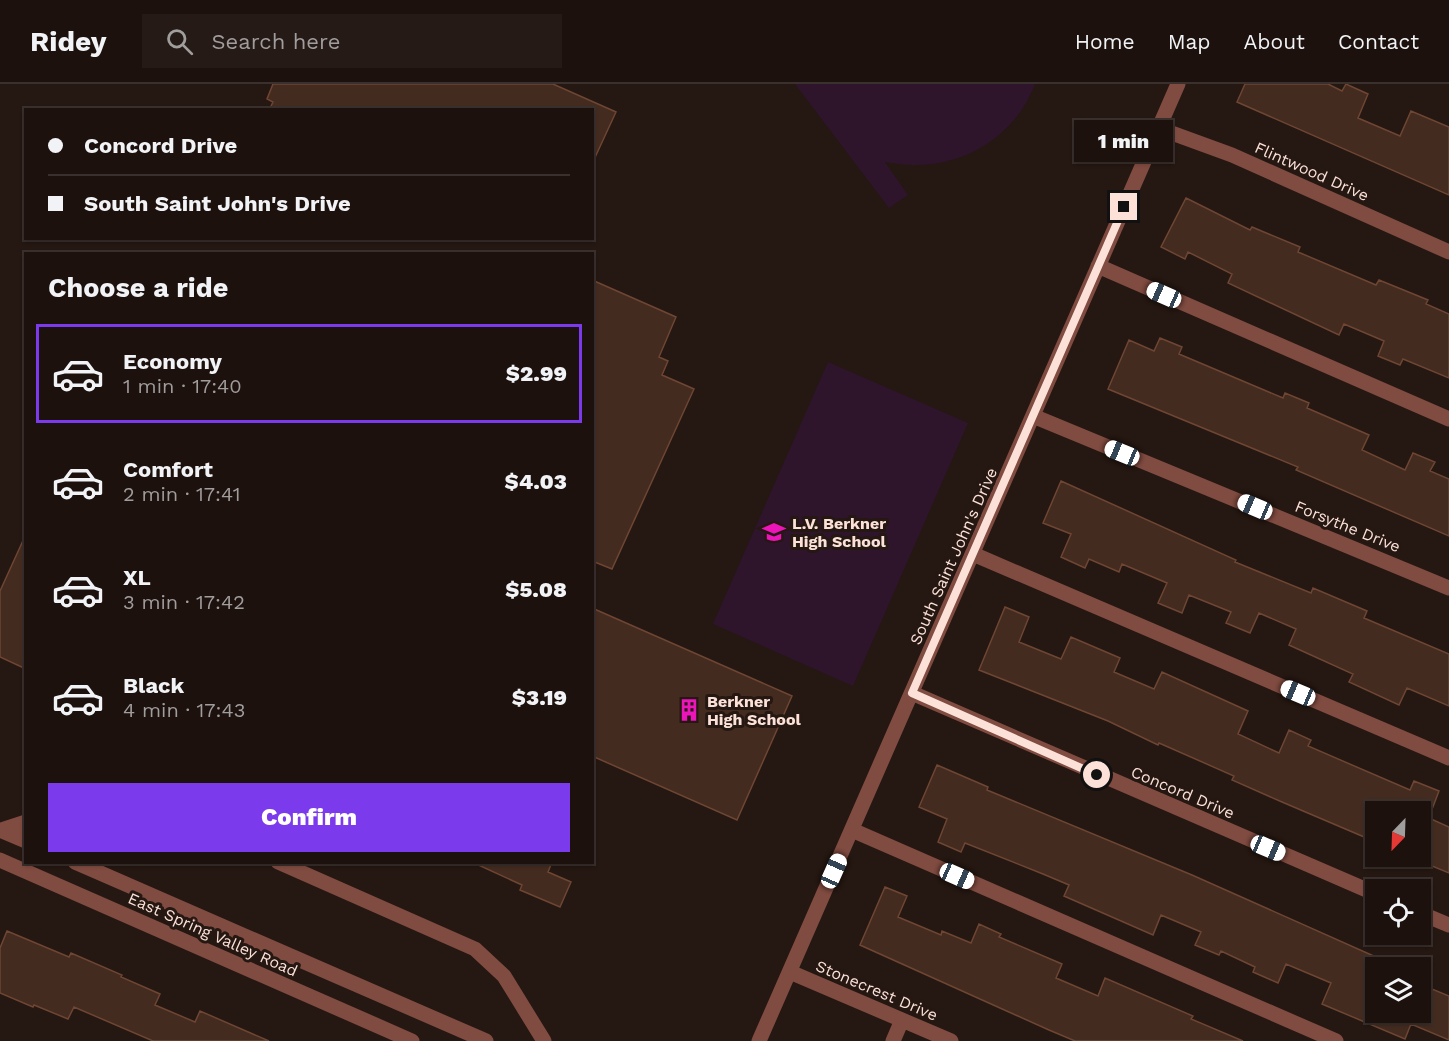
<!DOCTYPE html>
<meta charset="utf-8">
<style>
:root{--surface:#1c110d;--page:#251a16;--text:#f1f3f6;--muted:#a09d9d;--line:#3a312e;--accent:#7c3aed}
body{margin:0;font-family:"Work Sans",sans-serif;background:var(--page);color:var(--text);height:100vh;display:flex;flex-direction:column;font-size:22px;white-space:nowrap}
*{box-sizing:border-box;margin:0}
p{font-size:20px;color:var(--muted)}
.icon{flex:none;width:33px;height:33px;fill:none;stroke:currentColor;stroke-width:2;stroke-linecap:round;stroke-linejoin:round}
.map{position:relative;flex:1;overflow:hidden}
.sheet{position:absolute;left:24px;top:168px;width:570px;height:612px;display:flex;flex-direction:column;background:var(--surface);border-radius:0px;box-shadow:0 2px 4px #0004,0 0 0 2px var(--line)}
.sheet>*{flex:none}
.guide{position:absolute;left:24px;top:24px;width:570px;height:132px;border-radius:0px;box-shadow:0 2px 4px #0004,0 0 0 2px var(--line);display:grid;align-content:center;height:132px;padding:0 24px;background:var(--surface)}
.needle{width:39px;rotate:203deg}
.tools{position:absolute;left:1365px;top:717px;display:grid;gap:12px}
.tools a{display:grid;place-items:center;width:66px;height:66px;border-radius:0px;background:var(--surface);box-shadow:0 2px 4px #0004,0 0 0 2px var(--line);font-size:30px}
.end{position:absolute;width:27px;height:27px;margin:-14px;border:8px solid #fce1d8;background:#111;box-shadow:0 0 0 3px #111}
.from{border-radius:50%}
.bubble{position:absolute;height:42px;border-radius:0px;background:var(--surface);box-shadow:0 2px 4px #0004,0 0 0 2px var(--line);font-size:20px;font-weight:800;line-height:42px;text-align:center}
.car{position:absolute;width:18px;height:36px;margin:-18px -9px;border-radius:8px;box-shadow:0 0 4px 2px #0007;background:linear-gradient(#fff 24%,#345 0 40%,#fff 0 76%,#345 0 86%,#fff 0)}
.guide b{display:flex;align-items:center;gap:21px;height:57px;font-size:22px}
.guide b+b{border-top:2px solid var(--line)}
.guide i{width:15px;height:15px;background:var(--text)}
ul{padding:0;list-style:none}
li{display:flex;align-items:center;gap:18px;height:99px;margin:0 12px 9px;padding:0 12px;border:3px solid transparent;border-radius:0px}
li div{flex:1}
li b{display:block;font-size:22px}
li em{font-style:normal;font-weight:800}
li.current{border-color:var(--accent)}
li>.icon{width:54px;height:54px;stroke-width:1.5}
h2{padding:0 24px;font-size:27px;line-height:72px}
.primary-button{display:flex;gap:12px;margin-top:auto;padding:12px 24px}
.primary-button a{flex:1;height:69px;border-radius:0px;background:var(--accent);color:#fff;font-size:24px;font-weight:800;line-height:69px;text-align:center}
header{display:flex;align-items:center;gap:36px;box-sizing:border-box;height:84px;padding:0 30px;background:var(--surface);border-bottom:2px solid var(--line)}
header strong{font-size:28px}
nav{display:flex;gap:33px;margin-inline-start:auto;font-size:21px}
.search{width:420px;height:54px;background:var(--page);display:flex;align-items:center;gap:15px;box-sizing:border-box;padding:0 21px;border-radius:0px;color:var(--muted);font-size:22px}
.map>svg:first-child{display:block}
.green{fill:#2e152c}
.building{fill:#442b1f;stroke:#6e4633;stroke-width:1.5}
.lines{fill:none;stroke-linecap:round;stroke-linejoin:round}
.minor{stroke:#804b40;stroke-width:15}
.route{stroke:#fce1d8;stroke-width:8}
.labels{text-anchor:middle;stroke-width:6;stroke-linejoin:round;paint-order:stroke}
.street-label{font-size:16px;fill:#fce1d8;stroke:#251711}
.poi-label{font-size:16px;font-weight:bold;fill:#fce1d8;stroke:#251711;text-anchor:start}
</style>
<header>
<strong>Ridey</strong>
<div class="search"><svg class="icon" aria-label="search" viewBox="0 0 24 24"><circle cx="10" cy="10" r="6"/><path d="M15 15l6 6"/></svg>Search here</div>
<nav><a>Home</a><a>Map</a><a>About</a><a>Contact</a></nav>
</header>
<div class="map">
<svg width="1449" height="957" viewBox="0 0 1449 957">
<rect width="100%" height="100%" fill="#251711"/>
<path class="green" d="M795,0H1035C1016,51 966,82 913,81C903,81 894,79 885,78L908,111L889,124Z
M828,278L968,339L853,602L713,540Z"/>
<path class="building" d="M273,0H553L616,28L592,80V26H269L273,18L267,15Z
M1245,0H1328L1342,7L1346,0L1368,10L1358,34L1400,52L1411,27L1449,43V111L1237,18Z
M1186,114L1250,146L1252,143L1300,163L1298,168L1376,201L1379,196L1428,216L1426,220L1449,230V294L1403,275L1400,281L1378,272L1384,257L1344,240L1339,251L1228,199L1232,190L1188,168L1185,175L1161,163Z
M592,196L676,233L659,273L668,277L662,291L694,305L612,485L592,477Z
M1160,254L1182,263L1179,270L1283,314L1285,309L1309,319L1307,324L1369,351L1362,366L1405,386L1413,369L1435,378L1430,387L1449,395V452L1296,386L1298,383L1108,305L1129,256L1154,267Z
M1061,397L1236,476L1235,478L1311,509L1313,504L1367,527L1364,534L1449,570V622L1407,604L1399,621L1349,598L1353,590L1289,561L1296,545L1259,529L1250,549L1226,539L1231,528L1189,511L1182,529L1158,519L1167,499L1122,480L1119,488L1089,475L1085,484L1061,473L1071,450L1043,439Z
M26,450V585L0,573V507Z
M1005,523L1029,533L1019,558L1061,575L1071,553L1120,574L1114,588L1154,605L1162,588L1248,627L1238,650L1279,669L1289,646L1311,656L1308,662L1410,706L1414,697L1439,707L1431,728H1376V758L1282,718L1232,696L1234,692L1159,659L1158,661L1108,637L979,586Z
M592,524L792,612L737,736L592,672Z
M937,681L988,703L987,706L1192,791L1376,873V928H1420V900L1449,912V956L1411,940L1405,955L1322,920L1331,899L1286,880L1278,899L1253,888L1255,883L1221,867L1219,871L1195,861L1201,848L1161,831L1153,851L1064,812L1069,801L1043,790L965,759L961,768L938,758L947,735L919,723Z
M1420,730L1449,743V789L1420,777Z
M472,778H552L548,788L571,798L560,823L520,806L522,801Z
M885,803L907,812L898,833L941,851L942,847L971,859L979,840L1001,850L999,853L1062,880L1056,894L1098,912L1105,894L1193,932L1191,935L1243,957H1075L1049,946L860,861Z
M7,847L69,873L71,869L122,891L121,893L160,910L155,921L195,938L200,927L269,957H153L74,923L68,935L34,921L33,923L0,909V864Z"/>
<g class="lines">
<path class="minor" d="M1158,44L1232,71L1449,168
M1098,182L1449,335
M1033,332L1449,504
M973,470L1449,674
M912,609L1376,810
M0,746L26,757
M1,746L26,738
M852,746L1336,957
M0,776L412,957
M75,778L486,957
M278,778L475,865L504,892L544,957
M1420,829L1449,841
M790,888L951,957
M759,957L1178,0
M893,957L902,936"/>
</g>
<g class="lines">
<path class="route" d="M1097,691L912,609L1124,123"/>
</g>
<defs>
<g id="school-bare" transform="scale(1.8)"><path d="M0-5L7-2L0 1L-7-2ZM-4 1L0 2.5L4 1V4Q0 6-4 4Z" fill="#eb15ba" stroke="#251711" stroke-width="2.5" paint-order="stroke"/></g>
<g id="building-bare" transform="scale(1.8)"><path d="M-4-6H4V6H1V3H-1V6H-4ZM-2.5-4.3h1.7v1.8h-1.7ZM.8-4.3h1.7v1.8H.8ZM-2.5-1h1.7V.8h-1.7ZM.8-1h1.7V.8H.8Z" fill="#eb15ba" stroke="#251711" stroke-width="2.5" paint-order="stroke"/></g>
</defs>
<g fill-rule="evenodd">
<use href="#school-bare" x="774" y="448"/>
<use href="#building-bare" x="689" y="626"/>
</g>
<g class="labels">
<g class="street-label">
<text transform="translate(1312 87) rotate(24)" y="6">Flintwood Drive</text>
<text transform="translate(1348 442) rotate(22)" y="6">Forsythe Drive</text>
<text transform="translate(953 472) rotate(-66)" y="6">South Saint John's Drive</text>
<text transform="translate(1183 708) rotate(23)" y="6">Concord Drive</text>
<text transform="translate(213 850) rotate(24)" y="6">East Spring Valley Road</text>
<text transform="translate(877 906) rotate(23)" y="6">Stonecrest Drive</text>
</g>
<g class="poi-label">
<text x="792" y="445">L.V. Berkner<tspan x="792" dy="18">High School</tspan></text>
<text x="707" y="623">Berkner<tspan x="707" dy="18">High School</tspan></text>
</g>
</g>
</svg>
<div class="tools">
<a><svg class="needle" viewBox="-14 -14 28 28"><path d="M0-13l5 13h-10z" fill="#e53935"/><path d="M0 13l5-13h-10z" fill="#a09d9d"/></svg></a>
<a><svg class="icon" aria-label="locate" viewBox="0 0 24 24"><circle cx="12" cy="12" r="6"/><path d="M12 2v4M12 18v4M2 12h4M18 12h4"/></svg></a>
<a><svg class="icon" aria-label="layers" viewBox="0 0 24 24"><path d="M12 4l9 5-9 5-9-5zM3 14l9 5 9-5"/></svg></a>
</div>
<i class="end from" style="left:1097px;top:691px"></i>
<i class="end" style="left:1124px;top:123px"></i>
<div class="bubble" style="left:1074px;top:36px;width:99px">1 min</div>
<i class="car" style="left:1164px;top:211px;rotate:294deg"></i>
<i class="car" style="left:1122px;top:369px;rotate:292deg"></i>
<i class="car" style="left:1255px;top:423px;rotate:293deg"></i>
<i class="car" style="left:1298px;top:609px;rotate:293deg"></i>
<i class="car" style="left:1268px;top:764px;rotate:113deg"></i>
<i class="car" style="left:834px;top:787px;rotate:24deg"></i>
<i class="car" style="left:957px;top:792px;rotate:114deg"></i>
<div class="guide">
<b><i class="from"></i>Concord Drive</b>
<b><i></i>South Saint John's Drive</b>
</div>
<section class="sheet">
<h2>Choose a ride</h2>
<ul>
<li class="current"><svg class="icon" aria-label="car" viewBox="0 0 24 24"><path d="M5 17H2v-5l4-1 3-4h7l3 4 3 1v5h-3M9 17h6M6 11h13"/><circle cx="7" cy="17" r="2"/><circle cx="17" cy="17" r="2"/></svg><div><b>Economy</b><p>1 min · 17:40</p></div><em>$2.99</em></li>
<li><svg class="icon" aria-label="car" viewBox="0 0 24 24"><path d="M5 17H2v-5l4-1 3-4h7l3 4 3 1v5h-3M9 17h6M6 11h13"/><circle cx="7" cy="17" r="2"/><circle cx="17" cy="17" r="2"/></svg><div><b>Comfort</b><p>2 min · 17:41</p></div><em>$4.03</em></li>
<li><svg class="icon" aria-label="car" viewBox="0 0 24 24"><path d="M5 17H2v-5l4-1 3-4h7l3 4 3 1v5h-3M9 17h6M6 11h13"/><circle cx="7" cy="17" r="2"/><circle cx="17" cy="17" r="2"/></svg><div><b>XL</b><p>3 min · 17:42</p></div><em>$5.08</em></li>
<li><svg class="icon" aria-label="car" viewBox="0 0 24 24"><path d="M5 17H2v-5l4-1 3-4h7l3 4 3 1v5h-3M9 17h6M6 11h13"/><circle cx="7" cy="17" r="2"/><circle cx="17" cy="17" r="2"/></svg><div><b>Black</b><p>4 min · 17:43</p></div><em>$3.19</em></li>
</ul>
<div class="primary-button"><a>Confirm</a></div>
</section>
</div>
